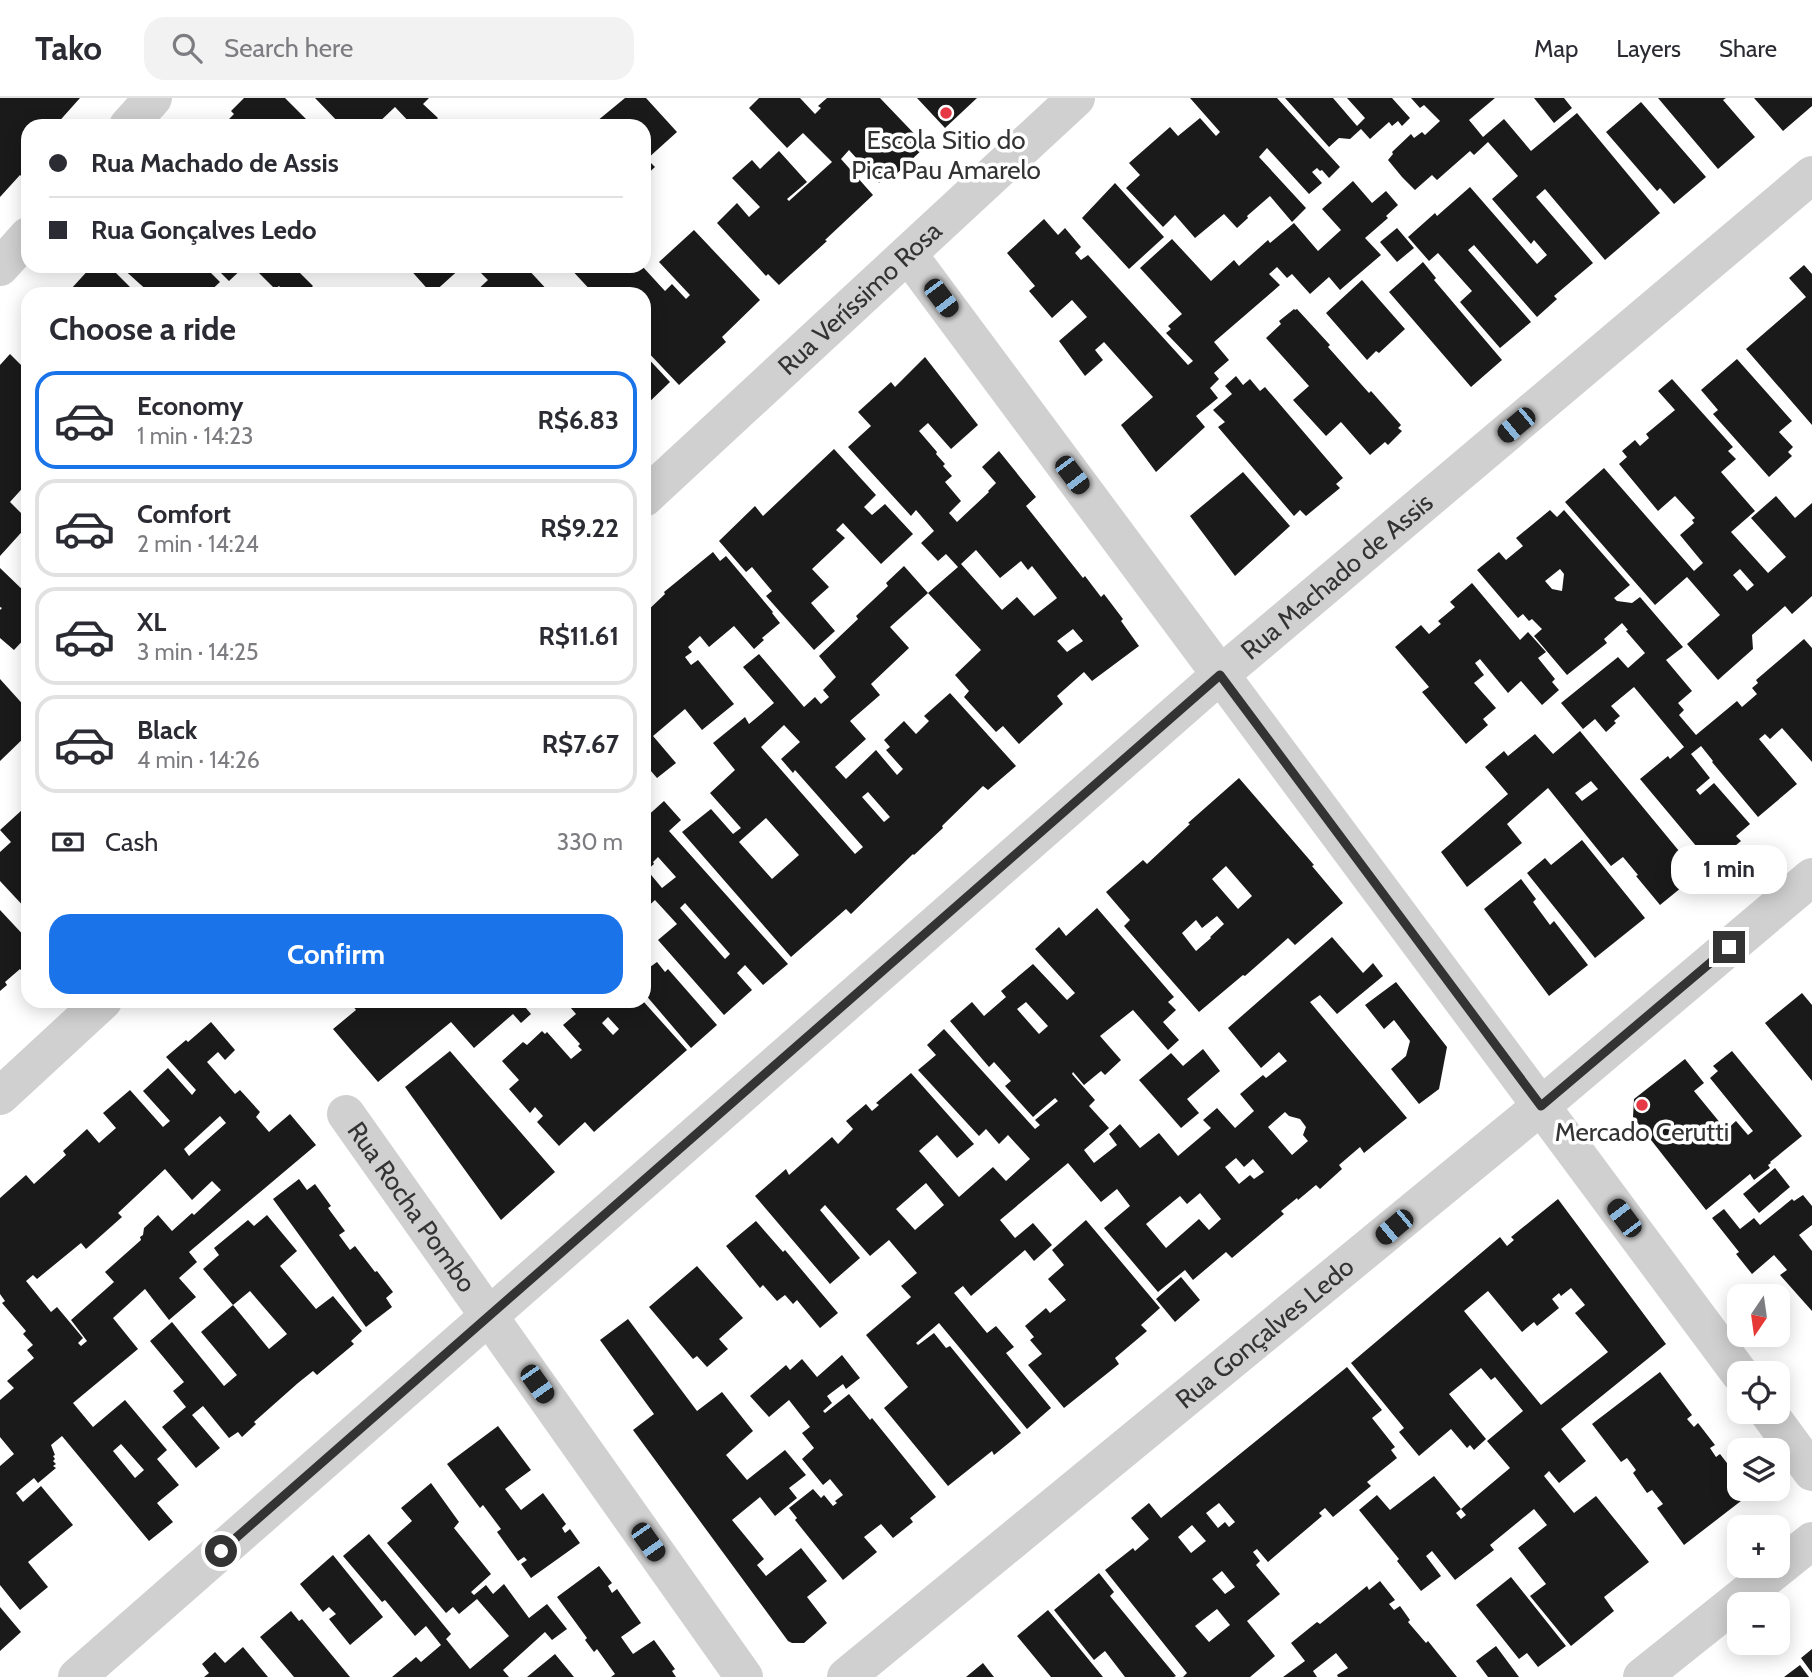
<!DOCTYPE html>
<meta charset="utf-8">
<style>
:root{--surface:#fff;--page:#f2f2f3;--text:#2b2b33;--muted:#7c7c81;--line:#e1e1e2;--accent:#1a73e8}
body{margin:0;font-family:Cabin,sans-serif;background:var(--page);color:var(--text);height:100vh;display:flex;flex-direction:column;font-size:26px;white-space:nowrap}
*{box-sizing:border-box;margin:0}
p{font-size:23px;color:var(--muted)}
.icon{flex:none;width:38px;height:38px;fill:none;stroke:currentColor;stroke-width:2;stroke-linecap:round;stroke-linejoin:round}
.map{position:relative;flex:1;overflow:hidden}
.sheet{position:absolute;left:21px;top:189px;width:630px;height:721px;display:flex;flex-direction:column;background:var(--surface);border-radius:21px;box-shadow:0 4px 18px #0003}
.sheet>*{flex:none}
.guide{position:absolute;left:21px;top:21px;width:630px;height:154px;border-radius:21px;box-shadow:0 4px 18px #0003;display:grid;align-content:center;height:154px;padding:0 28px;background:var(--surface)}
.needle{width:46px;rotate:193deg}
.tools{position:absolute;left:1727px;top:1186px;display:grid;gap:14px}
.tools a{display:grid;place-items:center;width:63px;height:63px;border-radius:14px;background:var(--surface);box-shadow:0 4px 18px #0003;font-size:35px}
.end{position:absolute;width:32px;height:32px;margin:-16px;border:9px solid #333;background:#fff;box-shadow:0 0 0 4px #fff}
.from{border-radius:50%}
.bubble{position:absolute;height:49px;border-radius:21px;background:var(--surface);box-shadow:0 4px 18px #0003;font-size:23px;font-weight:700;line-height:49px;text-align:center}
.car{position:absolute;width:21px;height:42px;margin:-21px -10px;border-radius:9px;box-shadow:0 0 5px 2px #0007;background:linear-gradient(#222 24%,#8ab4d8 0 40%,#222 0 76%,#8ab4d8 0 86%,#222 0)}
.guide b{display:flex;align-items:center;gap:24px;height:66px;font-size:26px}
.guide b+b{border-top:2px solid var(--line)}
.guide i{width:18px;height:18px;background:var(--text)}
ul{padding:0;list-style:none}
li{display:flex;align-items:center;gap:21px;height:98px;margin:0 14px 10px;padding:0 14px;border:4px solid var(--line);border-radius:21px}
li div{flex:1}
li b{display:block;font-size:26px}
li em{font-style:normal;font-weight:700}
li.selected{border-color:var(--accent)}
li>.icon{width:63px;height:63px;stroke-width:1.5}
h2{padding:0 28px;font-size:32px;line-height:84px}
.pay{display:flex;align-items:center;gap:18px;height:77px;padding:0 28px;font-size:26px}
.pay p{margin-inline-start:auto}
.button{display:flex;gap:14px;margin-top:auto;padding:14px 28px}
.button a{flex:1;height:80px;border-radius:21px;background:var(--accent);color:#fff;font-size:28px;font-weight:700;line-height:80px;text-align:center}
header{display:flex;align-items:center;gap:42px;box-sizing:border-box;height:98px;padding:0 35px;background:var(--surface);border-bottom:2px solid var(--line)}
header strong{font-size:33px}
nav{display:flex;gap:38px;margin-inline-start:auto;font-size:24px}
.search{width:490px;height:63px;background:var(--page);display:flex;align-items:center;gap:18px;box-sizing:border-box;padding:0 24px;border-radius:21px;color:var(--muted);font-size:26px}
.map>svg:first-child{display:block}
.building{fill:#1a1a1a;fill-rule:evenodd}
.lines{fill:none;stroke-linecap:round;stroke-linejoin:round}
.minor{stroke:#d0d0d0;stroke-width:38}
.tertiary{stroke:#d0d0d0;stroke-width:38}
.route{stroke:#333;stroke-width:9}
.poi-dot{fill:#e63946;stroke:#fff;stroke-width:2.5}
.labels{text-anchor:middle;stroke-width:7;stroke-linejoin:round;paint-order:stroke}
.poi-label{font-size:26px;fill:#333;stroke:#fff}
.street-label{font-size:26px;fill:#333;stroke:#fff}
</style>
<header>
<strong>Tako</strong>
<div class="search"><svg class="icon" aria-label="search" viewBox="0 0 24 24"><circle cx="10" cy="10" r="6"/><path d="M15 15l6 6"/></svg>Search here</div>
<nav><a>Map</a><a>Layers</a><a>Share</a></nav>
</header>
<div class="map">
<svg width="1812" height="1579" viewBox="0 0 1812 1579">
<rect width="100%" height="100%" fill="#fff"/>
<path class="building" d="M0,0H80L55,28H28V84L20,77L0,99Z
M244,0H285L313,28H222L234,16L231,13Z
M315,0H429L423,6L438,20L430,28H413L395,9L375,28H342Z
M625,0H646L677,34L647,61L655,69L644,79V28H591Z
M759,0H800L815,16L821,10L818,8L827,0H880L926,48L889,83L885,79L879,85L849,52L841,61L873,97L825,142L827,143L779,187L768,176L766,178L717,125L737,105L749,119L760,109L732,80L752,62L760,71L779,53L807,84L787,101L789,103L832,64L803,35L787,50L749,10Z
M917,0H977L945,30Z
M1190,0H1277L1340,69L1329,80L1322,72L1320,73L1317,70L1312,74L1322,85L1309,96L1267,50L1259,59L1306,110L1292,124L1270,98L1247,118L1248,120L1237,130L1224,116L1195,140L1175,117L1163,129L1126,90L1140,77L1129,65L1170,29L1178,38L1200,20L1216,38L1220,34Z
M1285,0H1333L1357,28L1365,20L1347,0H1392L1410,20L1402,28L1398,23L1392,28L1389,24L1370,41L1361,31L1350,41L1339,40L1329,49Z
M1411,0H1495L1469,22L1483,39L1504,21L1531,53L1577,15L1660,115L1605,162L1545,91L1536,99L1593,165L1554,198L1557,201L1537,219L1474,147L1468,152L1531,224L1500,250L1460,204L1472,193L1438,155L1429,163L1408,139L1435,115L1437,118L1470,89L1537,166L1547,157L1534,142L1531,146L1492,101L1518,78L1488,44L1474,57L1470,53L1437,82L1432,77L1415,92L1402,79L1388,62L1393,56L1392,54L1411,36L1414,40L1422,34L1425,37L1440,23L1424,7L1420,10Z
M1534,0H1564L1572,10L1554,25Z
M1658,0H1726L1723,2L1755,39L1718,71Z
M1754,0H1812V8L1783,33Z
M1641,4L1706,79L1674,106L1660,90L1657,93L1606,34Z
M1353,83L1372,105L1386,93L1398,107L1386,118L1388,120L1365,140L1381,157L1340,192L1329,179L1310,196L1292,176L1287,180L1277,169L1269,176L1280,187L1214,244L1229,262L1214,275L1219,281L1210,290L1218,300L1196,318L1205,329L1156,374L1121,327L1153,299L1104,244L1095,252L1103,262L1085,278L1059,243L1087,219L1072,202L1052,220L1029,193L1035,188L1007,155L1044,121L1058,137L1065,130L1081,149L1075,155L1081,162L1088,157L1188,267L1193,263L1166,235L1171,231L1168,228L1182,216L1140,170L1172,141L1211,183L1234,162L1239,168L1268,142L1270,145L1294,125L1318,153L1341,132L1322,111Z
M1115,85L1164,139L1129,171L1082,120Z
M1397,130L1414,150L1397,164L1380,144Z
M694,132L760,202L722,239L726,244L679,287L644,250V196H594L568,168H642L665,193L672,186L686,201L690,197L659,164Z
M1423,164L1436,180L1434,182L1502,262L1471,289L1389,194Z
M1804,167L1812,176V327L1746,251L1806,199L1789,180Z
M92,168H109L137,196H76L71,191Z
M120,168H204L220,184L207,196H151Z
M214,168H245L229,183Z
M252,168H293L313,188L304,196H287L279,188L275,191Z
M407,168H463L432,196Z
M481,168H525L551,196H473L488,182L477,171Z
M1362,182L1405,231L1379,255L1376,253L1367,262L1326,215Z
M1294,211L1295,212L1297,211L1330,247L1328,249L1369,295L1371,293L1401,327L1398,330L1402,333L1388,347L1385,344L1370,357L1341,324L1326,338L1293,302L1309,288L1266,240L1281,226L1279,223Z
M10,256L28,274V345L24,348L28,352V384L10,404L28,422V427L0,458V267Z
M644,256L670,284L644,309Z
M925,259L978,327L951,351L928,325L919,333L937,354L936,356L945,366L943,368L952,378L945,384L961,403L949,415L957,424L989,394L988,393L996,385L982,369L999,353L1036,399L1026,408L1083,480L1085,478L1101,499L1104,496L1123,521L1121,523L1139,548L1092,583L1084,574L1057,598L1063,606L1019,646L1003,628L996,634L964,599L969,593L955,577L981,552L928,495L958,469L946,456L938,463L921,445L934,433L916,412L911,418L848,349L871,328L858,314L891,284L895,289ZM976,452L1000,480L1021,463L1028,472L1032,468L1057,500L1034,518L1017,499L1002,512L961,466ZM1073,531L1083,543L1067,554L1057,543Z
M1737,261L1792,323L1779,334L1793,349L1788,354L1792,358L1769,379L1713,316L1718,312L1701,292Z
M1236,278L1243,287L1250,281L1260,293L1265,289L1343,380L1336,386L1340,390L1306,418L1300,412L1294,418L1218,329L1225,324L1213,312L1232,296L1225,288Z
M1672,281L1733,349L1728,353L1736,361L1721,374L1755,413L1731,434L1768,475L1786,459L1751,420L1776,398L1795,420L1812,405V498L1792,516L1785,508L1752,537L1753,551L1718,582L1687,546L1720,517L1687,479L1655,507L1565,404L1604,370L1694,473L1703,465L1680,437L1694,425L1692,422L1695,420L1675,398L1658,413L1619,366L1627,359L1622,353L1635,342L1640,348L1649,340L1646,336L1675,312L1658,293ZM1740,471L1754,487L1747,493L1733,477Z
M834,351L876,397L864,409L872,417L885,406L913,436L881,466L843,425L836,432L845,440L812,471L829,489L811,505L835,533L814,552L766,498L772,493L752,469L746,474L719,443L755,408L763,418Z
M1243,374L1290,428L1235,478L1190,418Z
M1550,412L1557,419L1564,412L1630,487L1614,500L1617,503L1632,505L1640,499L1683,549L1666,562L1692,593L1678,605L1684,612L1679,617L1696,637L1737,603L1742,609L1757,596L1752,590L1758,585L1756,582L1804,541L1812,550V664L1782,630L1770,641L1765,636L1759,641L1797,686L1758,719L1712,664L1713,663L1701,648L1691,656L1710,680L1696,692L1700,697L1714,685L1750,726L1736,738L1741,743L1712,767L1640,681L1668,658L1670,661L1684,649L1634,589L1611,608L1620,618L1614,623L1616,625L1606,634L1595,621L1583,631L1561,605L1618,559L1628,570L1645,555L1626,533L1628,532L1622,525L1604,541L1607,545L1567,577L1534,538L1542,531L1532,521L1529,523L1523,516L1518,520L1477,472L1499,454L1506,462L1523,448L1516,440ZM1560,471L1564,476L1562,493L1552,491L1545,483Z
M713,454L720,463L726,458L773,514L772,515L780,525L762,540L764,542L754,551L734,528L709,549L700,538L688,549L692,554L685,559L691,567L698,562L734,606L702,632L685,611L653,638L676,665L657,680L644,665V516L665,496L664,494Z
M904,468L928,495L890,529L909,550L871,586L880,597L850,623L866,641L835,669L846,681L876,652L897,677L903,671L886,652L890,649L884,642L904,623L916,636L929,623L924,618L950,595L1016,668L988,692L983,688L942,728L943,730L914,757L913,756L851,816L846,811L791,859L682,734L711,711L733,736L741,730L710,695L735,672L713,645L745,619L749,626L774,605L743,569L759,556L804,609L815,599L821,606L829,599L823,592L836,579L819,558L858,521L856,518L888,488L886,485ZM784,627L800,644L781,661L793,675L795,672L863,749L855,756L761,649ZM868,694L890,719L884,724L862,699ZM766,720L799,757L772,781L739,744Z
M0,470L28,497V537L14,552L0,540V512L2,510L0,509Z
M1472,485L1520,542L1528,534L1546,554L1538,560L1555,581L1552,584L1559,592L1542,607L1521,583L1508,595L1480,561L1475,565L1484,577L1474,585L1496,610L1483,621L1488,627L1466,646L1422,594L1429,589L1395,549L1421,527L1429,536L1441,526L1438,523L1455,509L1450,504Z
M0,581L28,612V636L0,663Z
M1580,633L1698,776L1660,807L1636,778L1638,777L1623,759L1611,768L1548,690L1507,726L1522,745L1467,789L1441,754L1508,696L1485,669L1504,653L1508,658L1535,636L1553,656ZM1591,683L1598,691L1582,703L1575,695Z
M1239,680L1314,767L1312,768L1343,805L1295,847L1288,840L1245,878L1243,877L1199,914L1124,828L1130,822L1106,794L1143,762L1147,766L1190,726L1188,725ZM1226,768L1252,798L1238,811L1212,781ZM1217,818L1224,826L1210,839L1211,840L1196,853L1182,835L1196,822L1202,830Z
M664,703L681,722L669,733L788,866L763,887L745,867L737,875L752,892L724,917L658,842L677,826L655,802L644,812V721ZM658,759L676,779L662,790L647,772L654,766L653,764ZM685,805L730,856L725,861L680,810Z
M22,712L28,719V813L0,783V754L11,744L0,732Z
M1582,742L1645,820L1595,860L1527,775L1545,760L1551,767Z
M1521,781L1536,801L1533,804L1550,827L1554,823L1588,867L1549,898L1484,811Z
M1097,810L1174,899L1168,904L1176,912L1163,924L1179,942L1168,952L1133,912L1100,938L1121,962L1105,977L1101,973L1084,987L1073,974L1072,976L1095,1002L1089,1008L1109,1030L1084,1052L1094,1065L1117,1047L1109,1036L1120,1026L1140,1050L1159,1035L1178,1058L1211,1030L1203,1022L1217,1010L1235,1030L1254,1013L1240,996L1263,977L1266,980L1287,963L1279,954L1261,970L1228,930L1332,839L1363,875L1373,865L1383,878L1337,916L1320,897L1310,904L1407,1020L1364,1055L1360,1049L1339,1067L1342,1071L1320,1091L1316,1087L1298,1102L1297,1100L1281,1113L1284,1116L1232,1160L1226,1154L1193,1182L1185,1172L1158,1194L1104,1130L1130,1108L1117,1091L1101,1104L1068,1065L1000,1122L1015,1140L1033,1125L1052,1147L1034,1163L1025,1152L971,1198L963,1188L954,1195L987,1235L996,1228L1014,1249L1006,1255L1051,1310L1027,1331L939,1225L916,1245L918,1247L934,1235L946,1250L950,1248L1021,1335L994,1357L992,1353L948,1388L884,1310L908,1289L866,1237L911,1199L901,1188L917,1175L889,1142L870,1158L825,1107L820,1112L860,1160L830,1186L755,1098L786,1071L789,1077L832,1039L838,1046L853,1031L846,1023L866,1006L872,1013L879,1007L876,1005L911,975L974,1046L957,1060L937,1037L919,1053L959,1099L993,1069L1006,1083L1030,1061L1008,1037L999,1046L986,1031L979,1038L918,972L936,957L927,947L944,931L1035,1031L1040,1027L1035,1022L1058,1003L1055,1000L1033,1019L1005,988L1011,983L994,964L989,969L950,923L972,904L984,918L1006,899L1001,893L1033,866L1067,902L1075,895L1035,851L1059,829L1066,838ZM1026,904L1048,928L1039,936L1017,911ZM1285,1014L1289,1018L1300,1021L1306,1029L1303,1037L1308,1043L1292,1057L1268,1029ZM1236,1060L1244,1069L1253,1061L1264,1074L1254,1081L1250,1077L1239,1086L1225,1069ZM926,1085L944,1107L915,1132L896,1111ZM1200,1095L1221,1121L1209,1132L1199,1121L1166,1150L1146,1126L1180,1098L1187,1106Z
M0,812L28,842V874L25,877L20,871L5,884L7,887L0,893Z
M644,863L650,869L657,864L665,874L668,871L717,927L691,950L644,895Z
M1396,884L1447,949L1439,991L1419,1006L1391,971L1406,958L1410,943L1394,922L1384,931L1365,907Z
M1802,895L1812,907V983L1765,925Z
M349,903H520L531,916L521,925L513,916L474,950L451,924L378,984L333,931L356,912Z
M565,903H643L687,952L594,1034L585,1024L559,1048L537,1024L543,1018L535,1009L530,1015L509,991L519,982L502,963L523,944L527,947L542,933L545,936L547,934L571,961L582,952L578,948L580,946L563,927L576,916ZM608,919L619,931L613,937L602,925Z
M211,924L235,952L225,962L218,954L207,964L235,996L240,992L260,1014L256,1019L269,1034L290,1016L316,1047L189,1154L197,1164L179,1180L196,1199L169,1222L145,1191L113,1220L138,1251L73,1305L93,1329L125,1302L167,1352L157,1361L179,1387L157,1405L173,1424L149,1443L62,1338L51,1347L55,1357L53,1358L55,1361L53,1363L56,1366L53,1368L56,1370L38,1385L34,1380L16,1395L23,1404L41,1388L73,1427L28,1464L48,1489L20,1512L0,1487V1368L14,1356L0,1339V1302L14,1290L7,1283L34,1260L27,1252L33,1247L23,1236L26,1233L2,1205L5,1203L0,1196V1100L26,1077L34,1086L66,1057L63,1053L87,1031L99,1045L116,1030L103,1015L130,992L163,1029L170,1023L143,993L168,970L192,997L196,992L166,959L186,942L188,944ZM220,1018L226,1025L189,1058L184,1051ZM165,1071L192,1102L212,1083L221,1092L194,1117L192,1115L172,1133L158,1117L144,1130L143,1137L140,1139L141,1142L105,1174L114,1184L71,1222L87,1243L81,1248L78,1245L83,1240L57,1209L51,1214L26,1183L33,1177L37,1181L81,1145L86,1151L122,1119L118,1115ZM121,1346L144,1372L135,1380L113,1353Z
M1203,951L1220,973L1187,1001L1199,1015L1181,1030L1139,982L1171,955L1183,968Z
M450,953L555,1074L501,1122L405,989Z
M1732,953L1802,1038L1770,1064L1771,1065L1768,1067L1770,1070L1754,1082L1750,1076L1706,1112L1633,1019L1634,1001L1685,961L1704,985L1694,993L1726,1032L1736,1023L1748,1037L1753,1033L1710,980L1718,973L1713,968Z
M1775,1070L1790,1089L1759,1115L1743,1096Z
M299,1081L307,1092L315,1086L331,1108L328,1110L345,1133L339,1137L350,1152L355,1148L375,1174L377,1173L393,1194L386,1200L392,1209L366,1229L273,1101Z
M1803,1097L1812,1108V1127L1799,1137L1812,1153V1213L1780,1177L1787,1172L1774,1157L1752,1176L1736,1156L1739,1154L1712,1120L1724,1111L1740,1131L1754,1120L1760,1127L1792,1101L1794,1103Z
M1558,1101L1666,1246L1561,1331L1586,1363L1559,1385L1549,1373L1544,1378L1574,1415L1596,1398L1649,1464L1604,1499L1614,1513L1571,1548L1530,1498L1546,1486L1518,1450L1547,1427L1534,1411L1490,1447L1494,1452L1455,1482L1432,1453L1426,1458L1441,1478L1421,1493L1397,1463L1399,1461L1359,1412L1377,1397L1390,1412L1434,1378L1461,1411L1456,1415L1461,1421L1466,1417L1461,1411L1510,1370L1487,1343L1523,1313L1495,1279L1491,1282L1481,1270L1449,1296L1486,1341L1474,1352L1470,1347L1467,1350L1451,1331L1419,1358L1399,1334L1404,1330L1351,1265L1500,1139L1507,1148L1514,1142L1511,1139ZM1571,1190L1585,1207L1575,1215L1608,1254L1541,1307L1464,1213L1488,1193L1522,1234L1534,1224L1537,1228L1559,1210L1552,1201L1559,1195L1561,1198Z
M267,1117L297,1153L280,1168L316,1211L333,1198L362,1233L351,1243L354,1246L317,1277L313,1273L298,1285L254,1324L256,1326L242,1339L238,1334L229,1340L203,1308L192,1317L220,1350L196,1370L162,1329L186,1309L173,1293L184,1284L150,1243L172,1224L224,1288L237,1277L201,1234L233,1207L269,1251L287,1236L250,1193L233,1207L203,1171L219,1157L214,1150L248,1122L254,1128Z
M1086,1122L1160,1210L1141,1227L1147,1233L1115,1260L1119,1266L1064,1310L1028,1267L1042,1256L1030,1242L1034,1239L1025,1228L1046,1210L1050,1215L1066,1202L1048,1181L1064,1167L1052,1152Z
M756,1123L783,1154L785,1152L838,1215L820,1230L797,1202L793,1206L785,1197L777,1203L763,1187L760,1190L726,1148Z
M697,1168L743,1220L719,1241L728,1251L707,1269L697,1258L693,1261L649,1209Z
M1181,1179L1200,1202L1175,1224L1156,1201Z
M628,1221L697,1313L722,1294L753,1333L726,1357L747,1382L785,1352L806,1377L789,1390L797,1400L775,1418L760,1399L732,1422L764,1461L757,1467L766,1478L801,1450L827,1483L807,1499L827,1525L804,1545H792L788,1543L633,1332L654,1316L600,1242Z
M842,1257L860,1280L846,1291L843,1286L827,1298L832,1305L823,1313L825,1315L849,1296L870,1322L872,1320L936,1399L910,1420L913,1424L893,1440L881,1426L864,1439L877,1454L843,1482L795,1422L797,1420L789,1410L813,1391L821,1400L824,1397L833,1408L837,1405L835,1403L843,1397L830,1381L823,1387L802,1361L814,1350L802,1335L810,1329L789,1302L769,1319L750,1298L786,1267L790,1272L802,1261L817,1279Z
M1347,1269L1382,1312L1372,1320L1395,1349L1391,1352L1397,1360L1367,1384L1371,1388L1333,1419L1325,1410L1319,1415L1322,1418L1268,1464L1257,1451L1253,1454L1260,1463L1256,1467L1280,1496L1247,1523L1275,1558L1250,1579H1183L1187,1575L1105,1472L1133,1450L1135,1453L1149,1441L1131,1420L1149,1405L1161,1420ZM1219,1405L1235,1424L1229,1429L1225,1424L1218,1430L1206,1415ZM1192,1427L1206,1443L1191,1455L1178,1439ZM1222,1473L1235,1489L1225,1496L1212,1481ZM1217,1511L1230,1527L1209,1544L1195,1528Z
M1660,1274L1692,1317L1687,1321L1694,1329L1698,1325L1715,1347L1710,1350L1716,1359L1720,1356L1740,1382V1391H1747L1750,1396L1684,1447L1657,1410L1663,1406L1652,1392L1647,1395L1633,1375L1636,1372L1627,1360L1621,1364L1592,1326Z
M498,1328L531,1372L505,1391L521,1412L543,1395L566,1426L562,1430L565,1435L570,1431L580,1445L531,1480L521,1466L527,1462L524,1459L518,1463L497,1434L501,1431L483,1407L480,1410L447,1366Z
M431,1385L459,1424L454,1430L491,1476L471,1494L474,1497L486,1487L493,1496L504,1486L529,1520L547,1506L567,1531L552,1542L545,1534L503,1572L509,1579H392L416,1559L421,1564L441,1547L426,1528L415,1538L385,1502L382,1504L343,1458L369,1436L451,1536L446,1541L470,1571L509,1538L477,1501L459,1516L453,1509L446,1515L387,1445L412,1423L401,1410Z
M333,1457L383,1519L350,1547L329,1521L336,1516L329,1509L323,1514L300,1486Z
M599,1468L612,1485L608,1488L612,1495L617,1491L641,1525L621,1539L633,1556L654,1542L675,1571L672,1573L676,1579H611L615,1576L597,1551L594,1554L585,1542L587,1540L557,1499Z
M1099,1475L1114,1494L1110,1498L1176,1578L1174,1579H1125L1105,1553L1094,1562L1054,1512Z
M1511,1479L1566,1548L1538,1569L1527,1555L1519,1561L1476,1507Z
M1380,1483L1395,1502L1389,1506L1394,1512L1400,1508L1410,1522L1408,1524L1426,1545L1428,1543L1457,1579H1338L1337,1577L1348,1570L1336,1555L1313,1573L1317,1579H1283L1305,1563L1291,1545L1317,1524L1320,1526L1367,1488L1369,1492Z
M0,1509L21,1534L0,1553Z
M1048,1512L1103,1579H1051L1017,1538Z
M291,1513L299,1523L302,1521L350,1579H294L260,1539Z
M1496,1548L1519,1579H1488L1476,1563Z
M243,1549L268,1579H204L209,1575L202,1566L215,1554L225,1565Z
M1812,1551V1575L1801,1560Z
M555,1556L574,1579H527Z
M983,1565L994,1579H966Z
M1800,1567L1809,1579H1784Z"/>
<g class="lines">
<g class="minor">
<path d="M128,28L153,0"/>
<path d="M0,169L28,138"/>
<path id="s1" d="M346,1016L744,1579"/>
<path id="s2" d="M77,1579L1220,577L1812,77"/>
<path id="s3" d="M846,1579L1541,1008L1812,779"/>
<path d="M1642,1579L1812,1443"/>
</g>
<g class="tertiary">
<path d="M908,156L1740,1276"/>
<path id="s4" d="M644,400L1076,0"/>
<path d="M0,998L103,903"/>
<path d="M1768,1314L1812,1374"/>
</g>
</g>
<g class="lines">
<path class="route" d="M221,1453L1220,577L1541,1008L1729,849"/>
</g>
<g class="poi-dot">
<circle cx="946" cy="15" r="7"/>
<circle cx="1642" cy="1007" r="7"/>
</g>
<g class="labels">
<g class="poi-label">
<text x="946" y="51">Escola Sitio do<tspan x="946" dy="30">Pica Pau Amarelo</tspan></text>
<text x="1642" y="1043">Mercado Cerutti</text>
</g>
<g class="street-label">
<text dy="9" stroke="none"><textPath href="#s4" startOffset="294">Rua Veríssimo Rosa</textPath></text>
<text dy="9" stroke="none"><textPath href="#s2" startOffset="1673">Rua Machado de Assis</textPath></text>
<text dy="9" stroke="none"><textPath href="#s1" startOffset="114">Rua Rocha Pombo</textPath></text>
<text dy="9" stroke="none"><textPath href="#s3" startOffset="542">Rua Gonçalves Ledo</textPath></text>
</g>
</g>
</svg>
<div class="tools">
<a><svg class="needle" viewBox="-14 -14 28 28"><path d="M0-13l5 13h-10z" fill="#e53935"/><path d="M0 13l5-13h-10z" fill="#7c7c81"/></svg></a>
<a><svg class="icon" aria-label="locate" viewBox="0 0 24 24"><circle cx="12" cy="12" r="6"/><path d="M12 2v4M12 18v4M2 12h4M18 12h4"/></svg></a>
<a><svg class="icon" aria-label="layers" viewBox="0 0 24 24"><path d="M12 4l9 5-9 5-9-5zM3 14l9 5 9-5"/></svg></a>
<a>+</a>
<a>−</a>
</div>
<i class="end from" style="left:221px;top:1453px"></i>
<i class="end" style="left:1729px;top:849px"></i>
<div class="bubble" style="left:1671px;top:747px;width:116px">1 min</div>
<i class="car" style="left:941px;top:200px;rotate:143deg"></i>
<i class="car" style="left:1516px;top:327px;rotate:230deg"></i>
<i class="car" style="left:1072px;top:377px;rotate:143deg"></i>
<i class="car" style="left:1624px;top:1120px;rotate:323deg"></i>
<i class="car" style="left:1394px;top:1129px;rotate:230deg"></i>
<i class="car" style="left:537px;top:1286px;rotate:145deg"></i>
<i class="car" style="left:648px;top:1444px;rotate:145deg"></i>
<div class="guide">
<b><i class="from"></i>Rua Machado de Assis</b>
<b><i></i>Rua Gonçalves Ledo</b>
</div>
<section class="sheet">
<h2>Choose a ride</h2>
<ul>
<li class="selected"><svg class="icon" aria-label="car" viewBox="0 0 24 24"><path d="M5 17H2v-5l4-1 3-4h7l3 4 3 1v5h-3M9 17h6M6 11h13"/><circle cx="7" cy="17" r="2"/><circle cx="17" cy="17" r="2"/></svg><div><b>Economy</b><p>1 min · 14:23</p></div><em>R$6.83</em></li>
<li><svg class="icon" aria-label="car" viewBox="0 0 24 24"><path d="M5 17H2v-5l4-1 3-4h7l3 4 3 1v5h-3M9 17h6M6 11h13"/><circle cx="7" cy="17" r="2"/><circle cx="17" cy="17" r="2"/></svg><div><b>Comfort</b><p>2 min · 14:24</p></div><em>R$9.22</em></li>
<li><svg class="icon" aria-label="car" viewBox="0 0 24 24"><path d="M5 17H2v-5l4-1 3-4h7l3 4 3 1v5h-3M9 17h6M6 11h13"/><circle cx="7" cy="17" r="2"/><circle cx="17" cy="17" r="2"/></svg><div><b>XL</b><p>3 min · 14:25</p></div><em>R$11.61</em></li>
<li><svg class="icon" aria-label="car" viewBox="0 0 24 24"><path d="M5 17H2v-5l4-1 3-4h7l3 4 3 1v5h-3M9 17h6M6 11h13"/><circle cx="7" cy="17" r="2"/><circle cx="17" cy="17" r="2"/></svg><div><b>Black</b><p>4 min · 14:26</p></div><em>R$7.67</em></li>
</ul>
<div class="pay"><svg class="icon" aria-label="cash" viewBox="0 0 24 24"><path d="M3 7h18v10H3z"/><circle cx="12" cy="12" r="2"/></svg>Cash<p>330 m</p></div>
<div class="button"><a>Confirm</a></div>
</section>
</div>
